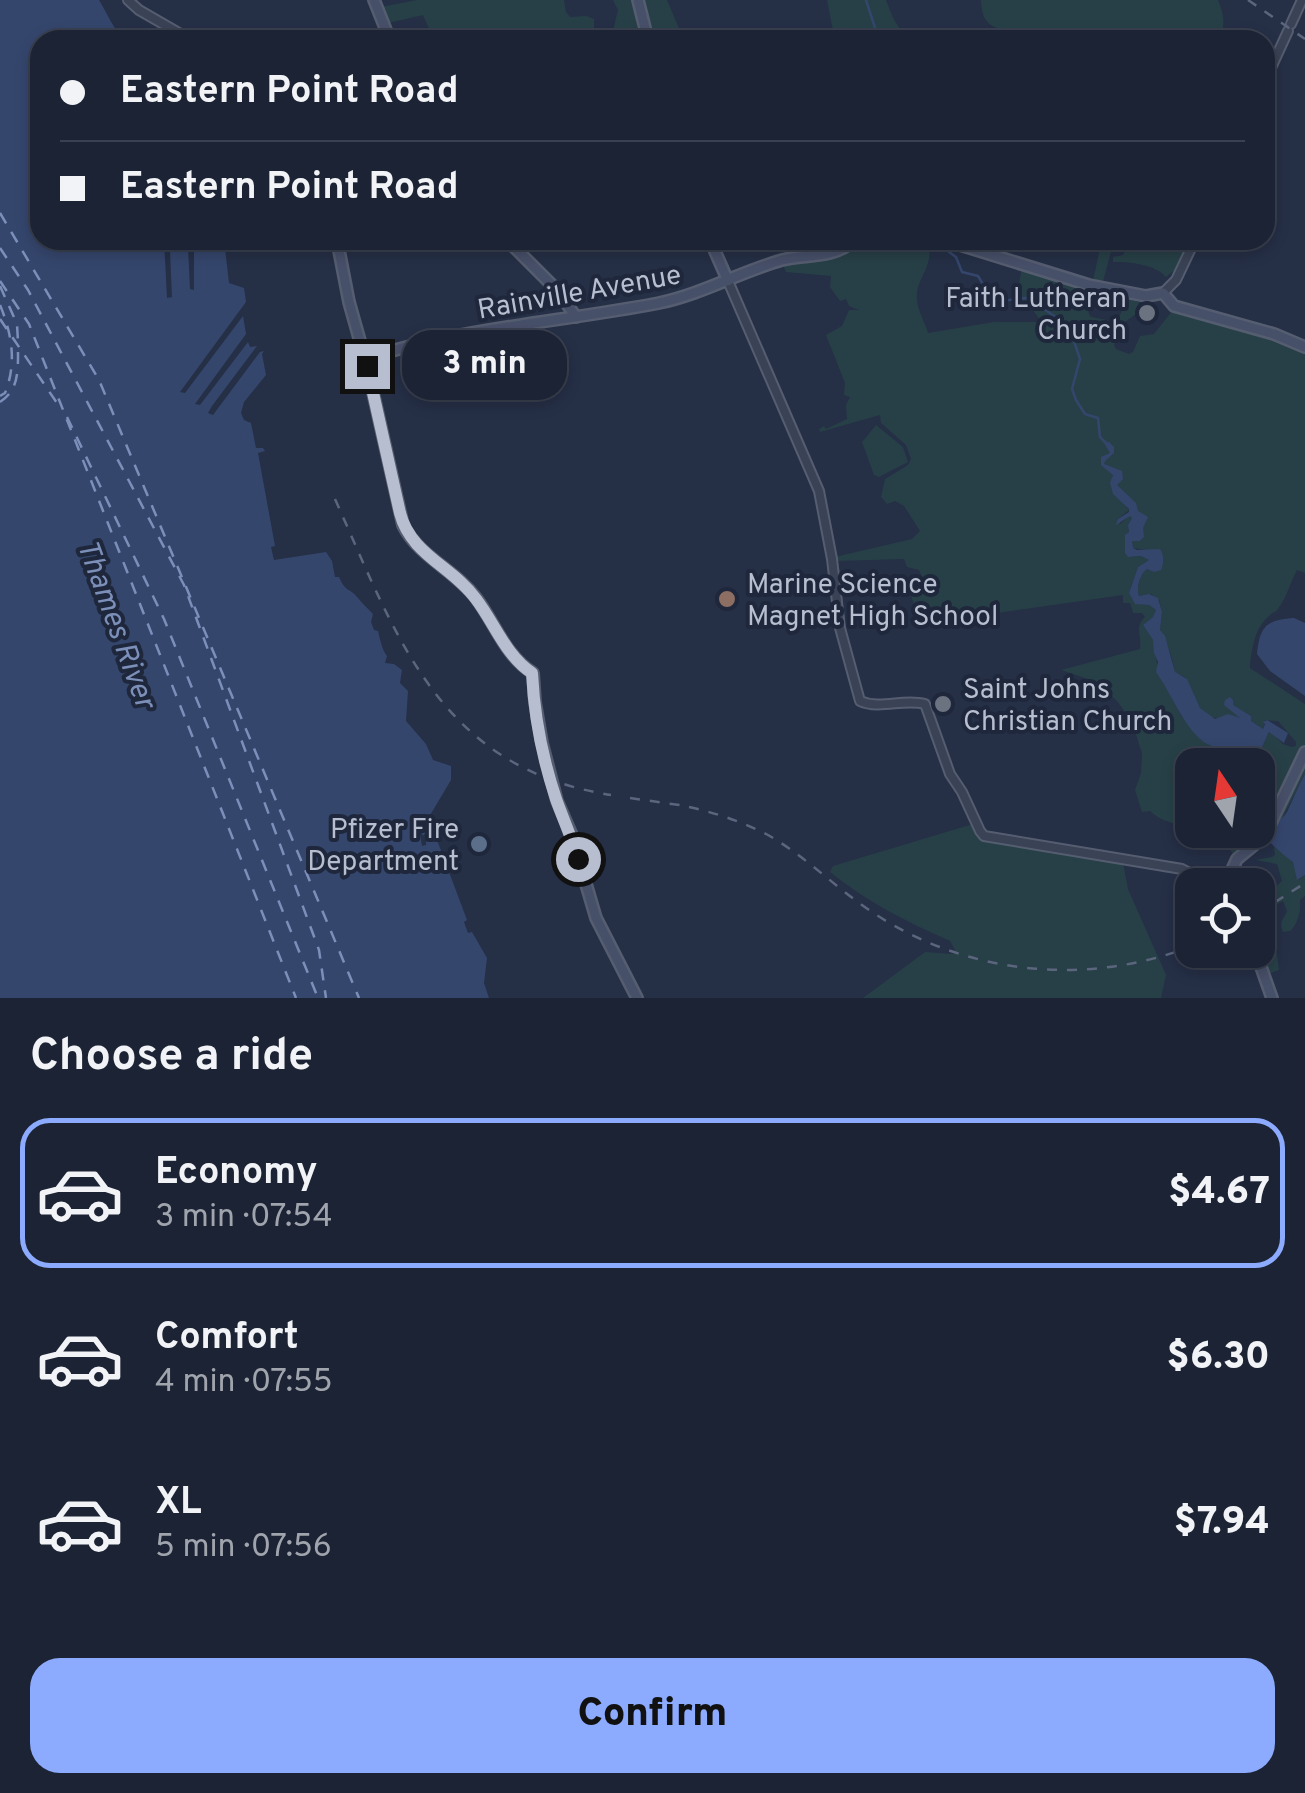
<!DOCTYPE html>
<meta charset="utf-8">
<style>
:root{--surface:#1c2334;--page:#252b3c;--text:#f1f3f6;--muted:#a0a4ac;--line:#3a404f;--accent:#8cabff}
body{margin:0;font-family:Overpass,sans-serif;background:var(--page);color:var(--text);height:100vh;display:flex;flex-direction:column;font-size:38px;white-space:nowrap}
*{box-sizing:border-box;margin:0}
p{font-size:32px;color:var(--muted)}
.icon{flex:none;width:55px;height:55px;fill:none;stroke:currentColor;stroke-width:2;stroke-linecap:round;stroke-linejoin:round}
.map{position:relative;height:998px;overflow:hidden}
.side{display:flex;flex-direction:column;background:var(--surface);flex:1}
.side>*{flex:none}
.hud{position:absolute;left:30px;top:30px;width:1245px;height:220px;border-radius:30px;box-shadow:0 5px 15px #0003,0 0 0 2px var(--line);display:grid;align-content:center;height:220px;padding:0 30px;background:var(--surface)}
.needle{width:65px;rotate:347deg}
.fabs{position:absolute;left:1175px;top:748px;display:grid;gap:20px}
.fabs a{display:grid;place-items:center;width:100px;height:100px;border-radius:20px;background:var(--surface);box-shadow:0 5px 15px #0003,0 0 0 2px var(--line);font-size:50px}
.end{position:absolute;width:45px;height:45px;margin:-22px;border:12px solid #b7becf;background:#111;box-shadow:0 0 0 5px #111}
.from{border-radius:50%}
.bubble{position:absolute;height:70px;border-radius:30px;background:var(--surface);box-shadow:0 5px 15px #0003,0 0 0 2px var(--line);font-size:32px;font-weight:800;line-height:70px;text-align:center}
.hud b{display:flex;align-items:center;gap:35px;height:95px;font-size:38px}
.hud b+b{border-top:2px solid var(--line)}
.hud i{width:25px;height:25px;background:var(--text)}
ul{padding:0;list-style:none}
li{display:flex;align-items:center;gap:30px;height:150px;margin:0 20px 15px;padding:0 10px;border:5px solid transparent;border-radius:30px}
li div{flex:1}
li b{display:block;font-size:38px}
li em{font-style:normal;font-weight:800}
li.active{border-color:var(--accent)}
li>.icon{width:90px;height:90px;stroke-width:1.5}
h2{padding:0 30px;font-size:45px;line-height:120px}
.cta{display:flex;gap:20px;margin-top:auto;padding:20px 30px}
.cta a{flex:1;height:115px;border-radius:30px;background:var(--accent);color:#111;font-size:40px;font-weight:800;line-height:115px;text-align:center}
.map>svg:first-child{display:block}
.green{fill:#274047}
.water{fill:#35466d}
.lines{fill:none;stroke-linecap:round;stroke-linejoin:round}
.stream{stroke:#35466d;stroke-width:2.5}
.ferry{stroke:#7c8fb9;stroke-width:2.5;stroke-dasharray:12 10;stroke-linecap:butt}
.tertiary-casing{stroke:#555d70;stroke-width:12}
.secondary-casing{stroke:#555d70;stroke-width:14}
.tertiary{stroke:#3a4255;stroke-width:8}
.secondary{stroke:#475069;stroke-width:9}
.rail{stroke:#5b657d;stroke-width:2.5;stroke-dasharray:10 10;stroke-linecap:butt}
.route{stroke:#b7becf;stroke-width:12}
.worship-dot{fill:#6b7280;stroke:#1e273b;stroke-width:4}
.education-dot{fill:#8d6e63;stroke:#1e273b;stroke-width:4}
.service-dot{fill:#5c6f8a;stroke:#1e273b;stroke-width:4}
.labels{text-anchor:middle;stroke-width:8;stroke-linejoin:round;paint-order:stroke}
.street-label{font-size:28px;fill:#b7becf;stroke:#1e273b}
.poi-label{font-size:28px;fill:#b7becf;stroke:#1e273b;text-anchor:end}
.water-label{font-size:30px;font-style:italic;fill:#7c8fb9;stroke:#1e273b}
</style>
<div class="map">
<svg width="1305" height="998" viewBox="0 0 1305 998">
<rect width="100%" height="100%" fill="#252f46"/>
<path class="green" d="M417,0H564L566,12L570,17L586,16L594,19V40H434L423,15L388,23L381,7Z
M613,0H632L640,40H633L632,35L629,34L618,40L611,39L618,10Z
M645,0H667L684,40H655Z
M827,0H886L893,18L907,40H835Z
M981,0H1218C1224,15 1226,25 1219,40H1033C1008,23 982,39 981,0Z
M861,240H923L928,243C935,267 915,278 917,300C918,311 925,322 928,333L994,322H1037L1043,324L1027,302L1016,301L1022,267L1096,292C1091,299 1084,308 1091,317L1117,322L1127,299L1139,302L1136,314L1125,322L1114,345L1116,349L1129,354L1133,352L1140,336L1154,334L1172,311L1261,334L1305,352V573L1297,570C1291,581 1287,596 1280,606C1273,616 1276,609 1268,617C1254,629 1251,652 1250,668L1305,704V774L1282,819L1276,823L1268,817L1260,787L1265,769L1262,746L1270,731L1283,744L1292,747L1296,746V742L1278,721L1265,720L1263,729L1251,721V716L1232,705L1233,700L1229,698L1225,700L1240,718C1227,713 1224,720 1215,718C1198,715 1191,690 1185,677L1175,673C1174,662 1166,638 1160,630L1162,612L1159,600L1151,594L1139,596C1136,588 1140,574 1147,569L1154,572L1152,551L1133,548L1132,541H1140L1144,537L1135,515L1115,490L1116,480L1113,474C1110,492 1110,488 1122,500C1125,503 1126,507 1129,510L1118,519L1120,524L1130,515L1132,518L1128,525L1129,532L1125,536V553L1129,557L1141,556L1149,560L1138,567L1129,593L1135,603L1149,605L1156,610L1153,617L1143,625L1153,640L1159,675L1182,717L1201,740L1229,751L1234,765H1192V829C1178,824 1161,822 1150,811L1142,812L1135,790L1141,773L1142,754L1132,721L1117,701L1097,682L1061,670L1140,649C1142,636 1134,627 1145,617L1142,613H1133L1130,603H1123V595L969,617L918,620L910,591L922,577L919,570L907,567L904,559L836,561L837,557L843,555L912,539L920,531L904,506L895,501L887,504L881,497L885,479L908,465L911,459L906,445L881,423L880,415L820,432L819,429L824,426L826,429L847,419L846,405L850,397L844,395L845,383L826,335L842,326L849,310H859L849,306L846,299L840,301L830,287L831,276L786,272L782,263C807,260 843,261 861,240Z
M1092,240H1191L1176,269L1166,277C1155,264 1129,262 1113,262V257L1123,255L1125,250L1111,252L1102,285L1093,281L1100,247Z
M876,425L903,447L908,462L879,477L874,475L862,442Z
M973,824L982,840L1123,863L1128,889L1166,975L1161,998H863L925,952L953,954L955,950L950,941C907,922 867,902 830,872L833,866Z
M1194,830H1245L1261,834L1235,855L1223,844Z
M1274,847C1282,851 1286,857 1293,862L1298,880L1305,875V896L1300,900C1301,911 1298,924 1290,931L1283,932C1278,922 1284,919 1287,911L1283,901L1272,907L1271,912L1277,920L1272,943L1277,954L1279,970L1271,973L1266,970L1258,950V885L1266,892L1271,891L1282,881L1277,864L1255,860L1272,857L1275,855Z"/>
<path class="water" d="M0,0H99C107,13 113,28 124,40H40V240H164L167,298L172,297L170,251L172,247L184,245L185,247H188L190,289L194,290V243L224,240L229,283L244,288L246,302L180,392L185,393L243,316L246,334L195,404L200,405L248,342L250,347L257,346L212,406L208,413L213,415L260,352L264,351L262,354L266,375L244,402L241,413L244,420L251,423L256,448H263L265,451L258,453L275,546L271,547L274,560L326,552L332,561L335,577H339C346,593 349,587 358,598C363,604 367,608 373,614L371,622L374,630L378,631C380,639 382,650 387,656L385,663L394,664L402,670L400,683L408,691L406,721L426,744L433,760L451,766V780L429,817L432,826L424,835H422L423,828H419L422,846L426,845V841L434,832L467,920L464,922L468,933L472,932L487,958L484,983L489,998H0Z
M1109,442L1114,447V453L1105,461L1104,464L1122,471L1123,479L1117,485L1136,503L1138,511L1148,517L1143,528L1144,537L1140,541H1132L1133,548L1137,550L1160,549C1164,555 1164,564 1161,570L1154,572L1147,569C1140,574 1136,588 1139,596L1149,594L1158,598L1162,612L1160,630L1165,636L1175,672L1187,679L1200,708L1215,719L1228,714L1240,718L1224,705L1225,700L1230,697L1233,700V705L1251,716V721L1263,729L1265,724L1263,722L1267,720L1288,733L1284,743L1269,732L1262,747L1265,769L1260,787L1268,817L1261,834L1245,830H1258V765H1234L1229,751C1220,748 1207,746 1200,739C1180,720 1171,693 1156,672L1158,662L1154,653L1153,640L1143,625L1153,617L1156,610L1149,605L1135,604L1129,593L1138,567L1149,560L1141,556L1128,557L1125,553V535L1129,532L1128,525L1132,518L1130,516L1116,525L1118,519L1129,512V509L1113,494L1110,483L1113,475L1101,465V457L1110,453L1104,443Z
M1294,618L1305,623V696L1270,671L1257,654C1260,626 1266,620 1294,618Z
M1305,774V875L1297,880L1293,862C1283,855 1274,847 1266,838C1270,834 1272,829 1275,825C1279,820 1284,817 1287,812C1293,799 1298,787 1305,774Z"/>
<g class="lines">
<path class="stream" d="M866,0L879,40
M935,242L956,257L962,272L978,276C999,311 994,299 1029,298L1069,327L1080,359L1072,389L1076,400L1085,414L1098,418L1100,437L1107,444"/>
<path class="ferry" d="M0,213L99,380L359,998
M0,248L28,290L184,585L319,950L326,998
M0,281L29,324L296,998
M0,286L17,324L18,342
M0,305C12,334 17,363 5,393L0,396
M0,319L59,406
M0,402C19,390 18,370 18,350
M67,417L164,619L318,998"/>
<g class="tertiary-casing">
<path id="tertiary" d="M128,0L139,10L191,40
M1291,24L1302,0
M1265,81L1288,31
M728,281L819,491L832,559L840,628L860,701C880,710 904,698 925,704L950,774L962,792L980,831L984,836L1182,869L1213,885
M1163,293L1176,280L1195,240"/>
</g>
<g class="secondary-casing">
<path id="secondary" d="M374,0L390,40
M638,0L648,40
M337,240L349,302L367,366L403,525C419,557 455,570 476,598C495,623 505,656 533,673L535,702L542,743L557,801L571,833L596,918L637,998
M507,240L557,290L576,317
M710,240L728,281
M944,240L1089,285L1146,296L1163,293L1174,306L1274,334L1305,347
M365,359C459,328 561,322 659,303C702,294 740,272 782,260C806,254 835,259 854,240
M1225,885L1237,859L1254,845L1268,829L1305,752
M1255,950L1272,998"/>
</g>
<use href="#tertiary" class="tertiary"/>
<use href="#secondary" class="secondary"/>
<path class="rail" d="M1248,0L1305,39
M335,499C397,637 439,768 611,795
M630,798L686,806
M689,807C716,813 743,822 768,835C805,856 836,888 872,912C966,975 1087,987 1192,946
M1258,913L1305,883"/>
</g>
<g class="lines">
<path class="route" d="M367,366L400,513C411,555 452,566 476,599C495,624 506,656 532,673C534,714 543,760 556,799C563,819 572,838 578,859"/>
</g>
<g class="worship-dot">
<circle cx="1147" cy="313" r="10"/>
<circle cx="943" cy="704" r="10"/>
</g>
<circle class="education-dot" cx="727" cy="599" r="10"/>
<circle class="service-dot" cx="479" cy="844" r="10"/>
<g class="labels">
<g class="street-label">
<text transform="translate(579 291) rotate(-10)" y="10">Rainville Avenue</text>
</g>
<g class="poi-label">
<text x="1127" y="307">Faith Lutheran<tspan x="1127" dy="32">Church</tspan></text>
<text x="747" y="593" text-anchor="start">Marine Science<tspan x="747" dy="32">Magnet High School</tspan></text>
<text x="963" y="698" text-anchor="start">Saint Johns<tspan x="963" dy="32">Christian Church</tspan></text>
<text x="459" y="838">Pfizer Fire<tspan x="459" dy="32">Department</tspan></text>
</g>
<g class="water-label">
<text transform="translate(117 624) rotate(70)" y="10">Thames River</text>
</g>
</g>
</svg>
<div class="fabs">
<a><svg class="needle" viewBox="-14 -14 28 28"><path d="M0-13l5 13h-10z" fill="#e53935"/><path d="M0 13l5-13h-10z" fill="#a0a4ac"/></svg></a>
<a><svg class="icon" aria-label="locate" viewBox="0 0 24 24"><circle cx="12" cy="12" r="6"/><path d="M12 2v4M12 18v4M2 12h4M18 12h4"/></svg></a>
</div>
<i class="end from" style="left:578px;top:859px"></i>
<i class="end" style="left:367px;top:366px"></i>
<div class="bubble" style="left:402px;top:330px;width:165px">3 min</div>
<div class="hud">
<b><i class="from"></i>Eastern Point Road</b>
<b><i></i>Eastern Point Road</b>
</div>
</div>
<section class="side">
<h2>Choose a ride</h2>
<ul>
<li class="active"><svg class="icon" aria-label="car" viewBox="0 0 24 24"><path d="M5 17H2v-5l4-1 3-4h7l3 4 3 1v5h-3M9 17h6M6 11h13"/><circle cx="7" cy="17" r="2"/><circle cx="17" cy="17" r="2"/></svg><div><b>Economy</b><p>3 min · 07:54</p></div><em>$4.67</em></li>
<li><svg class="icon" aria-label="car" viewBox="0 0 24 24"><path d="M5 17H2v-5l4-1 3-4h7l3 4 3 1v5h-3M9 17h6M6 11h13"/><circle cx="7" cy="17" r="2"/><circle cx="17" cy="17" r="2"/></svg><div><b>Comfort</b><p>4 min · 07:55</p></div><em>$6.30</em></li>
<li><svg class="icon" aria-label="car" viewBox="0 0 24 24"><path d="M5 17H2v-5l4-1 3-4h7l3 4 3 1v5h-3M9 17h6M6 11h13"/><circle cx="7" cy="17" r="2"/><circle cx="17" cy="17" r="2"/></svg><div><b>XL</b><p>5 min · 07:56</p></div><em>$7.94</em></li>
</ul>
<div class="cta"><a>Confirm</a></div>
</section>
